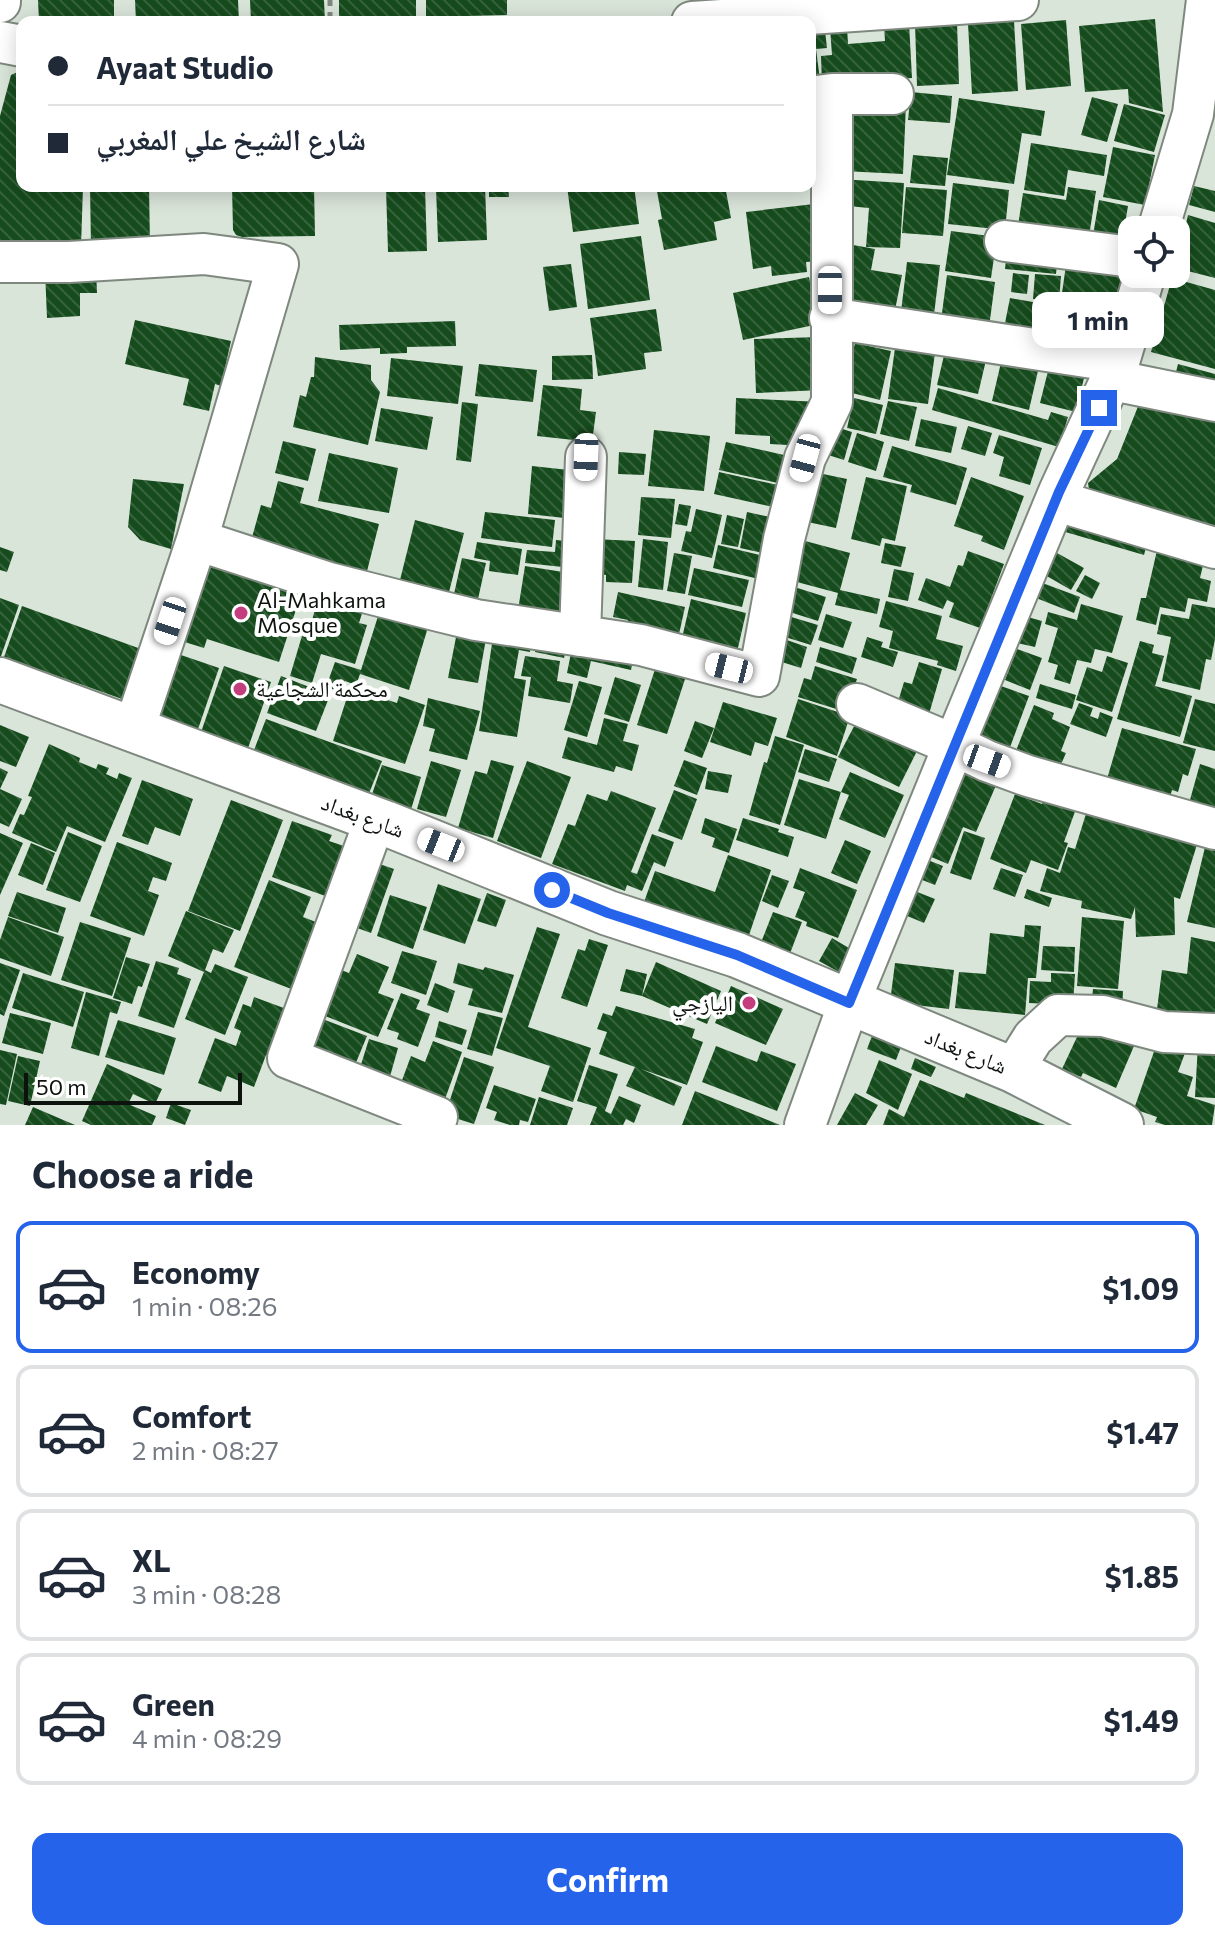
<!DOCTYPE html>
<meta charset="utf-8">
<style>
:root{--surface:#fff;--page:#f2f2f3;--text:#1f2937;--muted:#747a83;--line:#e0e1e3;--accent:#2563eb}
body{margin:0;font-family:Commissioner,"Noto Naskh Arabic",sans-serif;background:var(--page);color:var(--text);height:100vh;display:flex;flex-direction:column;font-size:30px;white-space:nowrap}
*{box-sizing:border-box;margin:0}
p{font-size:26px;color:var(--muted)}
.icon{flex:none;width:44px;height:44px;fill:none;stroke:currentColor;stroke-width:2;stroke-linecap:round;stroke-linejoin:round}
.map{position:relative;height:1125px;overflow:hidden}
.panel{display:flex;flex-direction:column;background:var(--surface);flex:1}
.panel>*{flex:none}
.guide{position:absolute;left:16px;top:16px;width:800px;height:176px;border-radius:16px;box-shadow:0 4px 20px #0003;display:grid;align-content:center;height:176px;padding:0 32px;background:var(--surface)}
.controls{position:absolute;left:1118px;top:216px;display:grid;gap:16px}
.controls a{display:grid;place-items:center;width:72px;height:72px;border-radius:16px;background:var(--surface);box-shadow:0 4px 20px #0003;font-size:40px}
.scale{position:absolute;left:24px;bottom:20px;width:218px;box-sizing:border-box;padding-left:8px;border:4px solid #0e120e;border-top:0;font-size:22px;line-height:28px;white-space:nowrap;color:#0e120e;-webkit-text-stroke:6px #fff;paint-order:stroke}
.end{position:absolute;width:36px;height:36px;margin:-18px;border:10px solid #2563eb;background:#fff;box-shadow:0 0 0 4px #fff}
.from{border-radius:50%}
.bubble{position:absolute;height:56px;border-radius:16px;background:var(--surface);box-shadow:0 4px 20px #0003;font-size:26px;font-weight:700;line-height:56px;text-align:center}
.car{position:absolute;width:24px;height:48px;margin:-24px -12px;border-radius:10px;box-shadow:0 0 6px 2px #0007;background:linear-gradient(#fff 24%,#345 0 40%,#fff 0 76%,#345 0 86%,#fff 0)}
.guide b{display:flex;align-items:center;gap:28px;height:76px;font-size:30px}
.guide b+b{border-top:2px solid var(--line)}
.guide i{width:20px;height:20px;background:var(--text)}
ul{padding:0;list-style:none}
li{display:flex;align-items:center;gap:24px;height:132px;margin:0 16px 12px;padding:0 16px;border:4px solid var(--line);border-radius:16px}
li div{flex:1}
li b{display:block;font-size:30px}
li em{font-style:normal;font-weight:700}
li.selected{border-color:var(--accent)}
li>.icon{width:72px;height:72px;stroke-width:1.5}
h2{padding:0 32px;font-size:36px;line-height:96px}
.primary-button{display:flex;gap:16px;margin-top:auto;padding:16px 32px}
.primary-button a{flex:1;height:92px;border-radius:16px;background:var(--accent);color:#fff;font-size:32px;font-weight:700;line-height:92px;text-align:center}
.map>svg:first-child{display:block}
.building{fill:url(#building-back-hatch)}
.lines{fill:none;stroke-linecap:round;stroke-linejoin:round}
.minor-casing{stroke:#7e887e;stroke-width:44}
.major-casing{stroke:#7e887e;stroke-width:48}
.path{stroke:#7f877f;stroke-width:5;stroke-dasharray:6 6;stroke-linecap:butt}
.minor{stroke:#fff;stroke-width:40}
.major{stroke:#fff;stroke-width:44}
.route{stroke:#2563eb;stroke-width:10}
.poi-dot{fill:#c43d7d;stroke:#fff;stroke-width:3}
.labels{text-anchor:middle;stroke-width:8;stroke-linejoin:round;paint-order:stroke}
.poi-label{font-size:22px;fill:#0e120e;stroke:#fff;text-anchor:start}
.street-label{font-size:22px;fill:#0e120e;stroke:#fff}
</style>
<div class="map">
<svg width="1215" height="1125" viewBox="0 0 1215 1125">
<defs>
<pattern id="building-back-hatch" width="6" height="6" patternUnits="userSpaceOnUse" patternTransform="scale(2)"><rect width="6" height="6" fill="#164c1d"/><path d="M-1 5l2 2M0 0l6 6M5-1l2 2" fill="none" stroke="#36623c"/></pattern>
</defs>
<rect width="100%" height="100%" fill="#dae5da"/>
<path class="building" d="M38,0H114V22H39Z
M135,0H238L239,22H136Z
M250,0H324L325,22H251Z
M339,0H416V17L339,20Z
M426,0H507V15L426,17Z
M1155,19L1163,112L1129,103L1128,89L1085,92L1079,26Z
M1066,20L1071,86L1026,90L1021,24Z
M1014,21L1018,91L972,94L968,24Z
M824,22L827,48L816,49L820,80L810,82V24Z
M957,22L959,84L917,86L915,23Z
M909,23L912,78L822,84L821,56L832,55L830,28L847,27L848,44L885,41L884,25Z
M22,70V186H83L81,247H0V116L11,75Z
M911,92L952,96L950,123L908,120Z
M1092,97L1118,104L1107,142L1081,135Z
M959,98L1045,111L1041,136L1022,133L1014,184L947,175Z
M846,101L906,104L903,174L842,171Z
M1124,104L1165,115L1154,152L1114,141Z
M810,108H814L820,164L810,165Z
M1031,143L1107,155L1104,176L1068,170L1064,196L1024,190Z
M1113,147L1155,155L1145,205L1103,197Z
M913,155L948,158L945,186L910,183Z
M839,179L904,183L900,248L866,247L869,208L837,205Z
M953,183L1009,190L1005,230L948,224Z
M90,186H149L150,245L91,246Z
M232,186H314L315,236L242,237L236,235L233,230Z
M485,186L487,240L438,242L436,188Z
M489,186H508L509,197H489Z
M567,186H634L639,224L573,232Z
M682,186H725L731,218L714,222L717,240L664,250L658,220L662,219L657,191Z
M755,186H783V188L755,191Z
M1194,186L1215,191V212L1189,205Z
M425,187L427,251L388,252L386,188Z
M906,187L947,190L943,236L902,233Z
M1068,187L1096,191L1088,243L1017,232L1023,193L1066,200Z
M1099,200L1128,206L1122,241L1093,235Z
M814,204L821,261L806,262L807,272L772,276L771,266L753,269L746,212Z
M1188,215L1215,223V278L1176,268Z
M951,231L997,237L991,278L945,271Z
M641,236L650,300L588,309L580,244Z
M848,244L875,249L871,270L902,275L893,320L836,310Z
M1007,250L1058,254L1056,274L1005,269Z
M1067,258L1124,266L1119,302L1083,297L1082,303L1061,300Z
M907,262L940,265L933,323L900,320Z
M571,264L577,307L549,311L543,267Z
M96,269L97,293H80V316L47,318L45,271Z
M1013,273L1029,275L1027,294L1011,292Z
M1035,274L1061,276L1059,301L1033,299Z
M947,275L995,282L988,335L940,328Z
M809,277L819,324L743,340L733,293Z
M1172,278L1215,290V369L1151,352Z
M1010,298L1055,306L1052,321L1041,319L1037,344L1002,338Z
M1090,302L1117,306L1114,321L1088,317Z
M656,309L662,351L644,353L646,369L598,376L590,318Z
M1056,315L1107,322L1103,352L1051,345Z
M135,320L231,341L221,386L215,384L209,411L183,405L189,379L125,364Z
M455,321L456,346L407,347V353L380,354V348L340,350L339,325Z
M819,337L821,390L756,393L754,339Z
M855,343L891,351L880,400L844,391Z
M946,347L987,356L978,394L937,385Z
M895,348L935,353L928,404L888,399Z
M1003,354L1040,362L1029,410L992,401Z
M592,355L593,379L552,380V356Z
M1052,355L1095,371L1092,381L1084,378L1076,412L1040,403Z
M315,357L371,365V380L380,392L368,445L293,427L300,395L306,397L311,377H314Z
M391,358L463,366L458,404L387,396Z
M479,364L537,370L533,402L475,396Z
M1178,364L1215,374V395L1173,384Z
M543,385L582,389L580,410L596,412L592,442L537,436Z
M938,388L1048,420L1051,412L1068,417L1059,447L932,410Z
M736,398L821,402L805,446L770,444V436L735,434Z
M854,398L883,405L876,434L847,428Z
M1141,399L1215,414V532L1091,502L1088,483L1117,459Z
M888,401L917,407L909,441L880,434Z
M462,402L478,404L471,462L456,460Z
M381,408L433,417L427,450L375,441Z
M921,419L957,427L951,453L915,446Z
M833,426L852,432L844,460L825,454Z
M968,426L992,433L985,456L961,449Z
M654,430L710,436L704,491L648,486Z
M857,433L884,442L876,471L848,462Z
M999,435L1042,448L1030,485L999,476L1004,457L993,453Z
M283,441L316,449L308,481L275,473Z
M726,442L797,458L791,486L719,470Z
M892,446L967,468L956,505L910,492L912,485L883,477Z
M619,452L646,454L644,475L618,474Z
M329,453L398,468L389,513L318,501Z
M532,466L578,471L574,519L528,514Z
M804,470L847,479L836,528L793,519Z
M719,472L787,487L782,509L714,494Z
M866,477L907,486L895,541L882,538L880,546L851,539Z
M971,477L1024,496L1004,550L981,541L983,536L954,526Z
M133,479L184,484L171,549L140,540L128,527Z
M278,481L304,488L300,503L379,524L364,583L248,552L261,505L271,508Z
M641,497L675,499L671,538L638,535Z
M679,504L691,506L687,526L675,524Z
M696,509L722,515L712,558L681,551L686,531L691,532Z
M1067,511L1149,536L1144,555L1062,531Z
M485,512L555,520L552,547L481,538Z
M747,512L770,517L763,553L740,548Z
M727,515L744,519L738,547L721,544Z
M415,520L464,533L449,592L400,580Z
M794,538L850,553L840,590L880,599L877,614L835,605L838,593L782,578Z
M594,539L635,541L632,583L606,582V575L592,573Z
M643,539L668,542L663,590L638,587Z
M556,540L575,542L572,568L525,563L527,550L555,552Z
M477,542L522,549L518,575L489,571L490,561L474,558Z
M885,543L906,547L901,567L881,563Z
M718,545L777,559L771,582L713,568Z
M1158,546L1205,557L1200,578L1211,581L1207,602L1188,598L1185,612L1160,607L1156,625L1136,620L1141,598H1146Z
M0,547L14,552L7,572L0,570Z
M968,551L1004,564L980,628L949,617L954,603L947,600L943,609L918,600L926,578L950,587L958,565L963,566Z
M674,553L692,556L685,594L667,591Z
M1057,553L1084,568L1071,590L1045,575Z
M205,557L303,588L279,662L207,639L204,648L178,640Z
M462,558L486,563L478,599L454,594Z
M525,566L576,574L569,618L518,610Z
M694,568L749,580L742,607L688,595Z
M894,569L914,573L908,601L888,597Z
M1085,575L1100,583L1092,599L1076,591Z
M1037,581L1080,597L1074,613L1031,596Z
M788,585L826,597L818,621L780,609Z
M320,592L365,604L359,623L367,625L355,664L321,654L312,683L290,676L304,629L309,631Z
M618,592L685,607L676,648L624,636L628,620L613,617Z
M0,598L19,605L0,659Z
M691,599L746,613L737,652L679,651Z
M886,601L942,616L936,639L963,646L956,671L937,665L938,661L889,648L893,631L879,627Z
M1081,604L1123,616L1112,653L1095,649L1091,663L1077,660L1070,684L1054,679L1058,665L1048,662L1058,628L1045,624L1048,612L1077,620Z
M1192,604L1215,608V639L1211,660L1206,659L1200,690L1162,681L1171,637L1157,634L1161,614L1189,619Z
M22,606L141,649L122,699L4,657Z
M380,610L429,624L409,690L360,674L356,685L345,681L342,692L326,687L335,662L361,670Z
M778,613L818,625L811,645L772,633Z
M826,614L852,622L843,648L818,640Z
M1024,616L1042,621L1035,647L1017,643Z
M459,622L488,628L478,683L448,678Z
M494,630L532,636L530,652L519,650L514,678L526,680L517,737L479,731Z
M540,632L569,638L564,658L535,652Z
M778,637L807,647L801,668L772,659Z
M867,637L883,642L881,647L898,652L893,667L861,657Z
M574,638L635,651L631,670L591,661L587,678L567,673Z
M1140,641L1154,645L1152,653L1164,656L1155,686L1192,696L1180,737L1117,719Z
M820,647L857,658L852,674L816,662Z
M1017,649L1042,658L1030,690L1005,680Z
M181,655L219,668L197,732L158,719Z
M525,656L560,661L557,681L573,684L570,703L528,696L531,677L521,676Z
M1107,656L1128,663L1112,712L1076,700L1087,667L1102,672Z
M919,662L942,669L925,728L897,705L904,682L912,684Z
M657,663L687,673L667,734L637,725Z
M224,666L271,682L247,751L200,735Z
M815,666L857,679L846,712L798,697L804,678L811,680Z
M281,676L330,695L316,731L267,713Z
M615,677L641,685L629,722L604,714Z
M579,681L602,687L587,737L564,730Z
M1040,684L1076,695L1072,709L1036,698Z
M998,685L1029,696L1006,758L974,746Z
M350,688L397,703L399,696L425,705L405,764L333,741Z
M428,698L480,711L467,760L429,751L435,729L423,726Z
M798,699L850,716L837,756L786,737Z
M1195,699L1215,704V751L1183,743Z
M723,702L777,718L768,746L755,742L751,756L710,742Z
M1079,703L1093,708L1090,716L1098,719L1100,712L1113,717L1106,737L1070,724Z
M1034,705L1054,713L1052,719L1070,727L1061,751L1066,753L1055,778L1012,761Z
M862,711L919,747L899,787L838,757Z
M604,718L628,724L623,741L639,745L632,771L616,766L614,772L562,758L568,737L597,745Z
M266,719L382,761L364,806L249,763Z
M695,721L714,728L702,758L684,751Z
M0,725L29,737L16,767L0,761Z
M1122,728L1196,749L1188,776L1183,774L1178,792L1172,790L1165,814L1102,796Z
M775,736L804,745L780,825L749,815L764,762L767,763Z
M49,744L80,758L79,762L96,769L98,764L109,768L106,774L117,779L119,773L132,778L105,842L67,826L56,852L12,833L20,814L24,815L32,797L28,796Z
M805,749L837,759L829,782L798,772Z
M491,760L514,766L493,838L458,828L475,771L487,774Z
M684,760L707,768L697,795L674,786Z
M431,761L461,770L446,817L417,809Z
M527,761L571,777L541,858L497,841Z
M1200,764L1215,769V822L1186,814Z
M382,765L421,777L409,816L369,803Z
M0,768L8,772L0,789L22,799L9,827L0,823Z
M965,770L997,783L976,832L963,827L948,864L917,851Z
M708,771L732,775L728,793L705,789Z
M850,772L904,795L885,838L839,819L849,795L841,792Z
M799,779L841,792L826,839L784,825Z
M142,780L193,799L180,836L155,827L148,845L122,836Z
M674,790L697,799L682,840L658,831Z
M611,791L656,808L631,872L637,874L652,834L674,842L665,867L654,862L642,891L627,885L625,891L552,864L568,824L575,826L587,794L607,801Z
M1015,794L1042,804L1046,794L1077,806L1064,842L1068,843L1058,870L1031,860L1026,873L990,859Z
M231,800L283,820L240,931L188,911Z
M1090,801L1200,835L1180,899L1174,897L1175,935L1136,937L1135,907L1131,919L1081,908L1082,901L1040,891L1047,868L1060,873L1068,847L1075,849Z
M705,818L737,829L729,853L712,847L715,838L701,833Z
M743,818L779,829L778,832L794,837L788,857L736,840Z
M292,821L332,835L329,841L350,848L331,898L272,877Z
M964,831L985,838L971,880L950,873Z
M68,832L102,846L80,902L46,890Z
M0,833L23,843L0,895Z
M845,840L871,851L857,884L831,873Z
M117,842L172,863L166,881L153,877L148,891L159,895L144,936L90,916Z
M31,843L55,853L43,885L18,875Z
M1206,843L1215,845V928L1187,922Z
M728,855L771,870L747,941L643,905L655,871L715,892Z
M915,855L943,866L935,885L907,874Z
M368,860L394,869L371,933L346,924Z
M800,868L857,890L838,938L806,926L807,922L795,917L805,892L793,888Z
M1001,868L1023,875L1015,897L993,889Z
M772,875L789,881L778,908L762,901Z
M269,880L311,897L303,917L321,924L294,990L234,967Z
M438,884L481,899L465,944L423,930Z
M902,886L935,899L924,923L893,910Z
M1027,889L1052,898L1049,907L1024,898Z
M17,892L66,908L58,933L8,916Z
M487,893L506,900L496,927L477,921Z
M390,895L427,907L413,949L377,936Z
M186,911L234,930L223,953L213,949L205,970L211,973L215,964L248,977L225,1035L185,1019L204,972L168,956Z
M773,912L802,922L789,956L760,945Z
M8,917L64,937L51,976L0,958V940Z
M1082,917L1124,921L1118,989L1077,986Z
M80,922L131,938L112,996L61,980Z
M1025,925L1041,926L1036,978H1028L1025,1015L955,1008L959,972L986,974L990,933L1024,937Z
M537,927L560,934L528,1027L591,1048L573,1102L541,1091L550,1066L496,1048Z
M1191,937L1215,942V1024L1156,1017L1162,970L1187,974Z
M832,938L859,954L846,976L819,961Z
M589,939L608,945L587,1007L561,998L578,949L585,951Z
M1043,946L1075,947L1074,972L1041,970Z
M402,951L437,961L426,995L391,983Z
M357,954L389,967L378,993L394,999L378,1037L310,1010L328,965L349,973Z
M126,957L150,964L142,987L138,986L132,1004L113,998Z
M156,961L179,968L177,974L191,979L174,1028L138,1016Z
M656,962L721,991L707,1024L642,996L620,991L626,969L647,974L642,996Z
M0,963L20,970L4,1016L0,1014Z
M458,963L483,970L485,967L514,975L502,1013L468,1005L473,989L453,983Z
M895,963L954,970L949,1009L890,1002Z
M23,973L84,992L73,1027L12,1008Z
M1051,973L1075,974L1073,1005L1029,1003L1030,981L1051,982Z
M435,983L455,991L448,1013L427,1005Z
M731,986L783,1009L766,1045L715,1023Z
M1093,989L1123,991L1122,1011L1091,1008Z
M86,992L121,1002L117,1014L110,1012L99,1056L71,1048Z
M401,993L420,1000L416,1009L430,1014L418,1047L397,1039L399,1033L387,1029Z
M254,997L300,1014L282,1061L266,1055L254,1087L227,1076L221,1092L198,1083L215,1038L236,1046L241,1031L234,1028L243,1004L251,1007Z
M616,1006L695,1029L692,1038L703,1042L687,1085L641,1069L682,1087L674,1106L626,1086L635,1067L599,1054L607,1032L597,1029L603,1013L612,1016Z
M478,1012L503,1018L492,1056L467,1049Z
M10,1013L51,1023L43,1054L2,1043Z
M312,1015L367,1036L355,1065L301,1044Z
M118,1020L176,1038L164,1075L105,1057Z
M439,1021L467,1030L462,1045L435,1037Z
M1084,1022L1137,1039L1116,1088L1083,1073L1081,1077L1062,1069Z
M872,1036L901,1047L896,1060L867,1049Z
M369,1039L398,1048L389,1080L359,1071Z
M433,1041L462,1052L445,1099L401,1083L411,1056L425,1062Z
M1157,1043L1185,1053L1178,1072L1193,1077L1187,1096L1215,1105L1212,1125H1165L1155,1122L1157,1117L1134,1109Z
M1198,1044L1215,1045V1098L1195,1097Z
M716,1046L757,1062L761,1051L796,1064L777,1111L702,1082Z
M0,1050L17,1054L6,1105L0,1104Z
M18,1056L40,1061L30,1106L8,1101Z
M464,1057L494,1067L474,1124L445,1115Z
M915,1058L936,1067L931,1077L911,1069Z
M879,1060L912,1074L898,1110L866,1093Z
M107,1064L162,1089L155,1104L133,1094L128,1104L156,1116L152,1125H91L82,1121Z
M589,1065L618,1074L605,1111L611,1114L619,1096L641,1105L634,1123L626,1119L623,1125H590L597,1107L577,1101Z
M920,1080L964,1098L966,1093L1045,1125H883L889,1109L904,1117Z
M494,1085L536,1099L528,1122L520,1120L519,1125H510L494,1120L497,1112L486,1108Z
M695,1091L780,1125H682Z
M855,1093L878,1105L866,1125H837Z
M539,1097L573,1108L567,1125H530Z
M171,1103L191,1110L185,1125L166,1118Z
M33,1107L75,1125H25Z"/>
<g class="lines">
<g class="minor-casing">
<path id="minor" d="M0,2V0
M692,22L1018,0
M0,42L22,46
M810,97L832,94H893
M1158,230L1193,114L1207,0
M1005,241L1132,257
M0,262H69L204,254L278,264L197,540L134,729
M830,318L1119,362
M1112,380L1215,401
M1057,501L1215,548
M197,540L329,583L439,611L476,620L641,645L759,676L784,539L805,458L832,402V94
M580,636L586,457
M857,704L954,745L987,761L1028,776L1215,829
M375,820L288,1058L437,1117L434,1125
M1013,1070L1033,1038L1058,1015L1103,1016L1164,1032L1215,1034
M805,1125L849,1003L954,745L1059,492L1119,362L1145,274"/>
</g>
<g class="major-casing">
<path id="major" d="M0,680L385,823L608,913L737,955L1013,1070L1121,1125"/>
</g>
<path class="path" d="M330,0V22"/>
<use href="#minor" class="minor"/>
<use href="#major" class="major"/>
</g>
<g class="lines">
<path class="route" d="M552,890L608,913L737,955L849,1003L1059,492L1099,408"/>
</g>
<g class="poi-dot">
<circle cx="241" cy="613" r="8"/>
<circle cx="240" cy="689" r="8"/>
<circle cx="749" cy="1003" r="8"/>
</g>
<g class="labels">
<g class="poi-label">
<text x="257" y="608">Al-Mahkama<tspan x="257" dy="25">Mosque</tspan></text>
<text x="256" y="697">محكمة الشجاعية</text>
<text x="733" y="1011" text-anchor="end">اليازجي</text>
</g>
<g class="street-label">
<text transform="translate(363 816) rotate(20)" y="8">شارع بغداد</text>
<text transform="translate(966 1051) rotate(22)" y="8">شارع بغداد</text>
</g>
</g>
</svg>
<div class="controls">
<a><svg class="icon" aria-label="locate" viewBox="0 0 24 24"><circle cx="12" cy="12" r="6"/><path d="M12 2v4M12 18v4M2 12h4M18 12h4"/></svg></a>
</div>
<div class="scale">50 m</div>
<i class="end from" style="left:552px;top:890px"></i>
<i class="end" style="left:1099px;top:408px"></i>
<div class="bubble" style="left:1032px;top:292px;width:132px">1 min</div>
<i class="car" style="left:830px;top:290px;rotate:180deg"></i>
<i class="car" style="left:586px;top:457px;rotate:182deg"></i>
<i class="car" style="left:805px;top:458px;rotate:195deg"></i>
<i class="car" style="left:170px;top:621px;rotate:198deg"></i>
<i class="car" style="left:729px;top:668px;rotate:284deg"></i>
<i class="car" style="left:987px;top:761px;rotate:110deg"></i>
<i class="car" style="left:441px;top:845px;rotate:292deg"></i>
<div class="guide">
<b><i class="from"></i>Ayaat Studio</b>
<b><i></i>شارع الشيخ علي المغربي</b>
</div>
</div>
<section class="panel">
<h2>Choose a ride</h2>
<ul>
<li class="selected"><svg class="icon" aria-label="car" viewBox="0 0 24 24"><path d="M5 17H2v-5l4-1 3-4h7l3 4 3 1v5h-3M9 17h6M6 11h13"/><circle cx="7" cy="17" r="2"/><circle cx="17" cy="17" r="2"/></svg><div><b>Economy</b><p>1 min · 08:26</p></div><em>$1.09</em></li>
<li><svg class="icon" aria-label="car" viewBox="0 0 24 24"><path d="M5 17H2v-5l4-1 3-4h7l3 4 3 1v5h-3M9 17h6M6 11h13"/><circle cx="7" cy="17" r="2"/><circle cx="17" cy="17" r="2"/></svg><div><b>Comfort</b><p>2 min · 08:27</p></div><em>$1.47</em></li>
<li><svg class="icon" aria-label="car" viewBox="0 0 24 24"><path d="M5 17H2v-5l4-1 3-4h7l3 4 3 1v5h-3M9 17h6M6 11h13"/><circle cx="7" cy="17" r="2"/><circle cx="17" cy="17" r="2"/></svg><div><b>XL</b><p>3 min · 08:28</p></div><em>$1.85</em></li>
<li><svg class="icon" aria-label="car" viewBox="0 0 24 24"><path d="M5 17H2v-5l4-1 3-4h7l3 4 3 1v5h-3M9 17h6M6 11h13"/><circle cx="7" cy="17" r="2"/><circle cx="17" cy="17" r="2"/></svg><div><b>Green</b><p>4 min · 08:29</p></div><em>$1.49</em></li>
</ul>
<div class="primary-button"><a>Confirm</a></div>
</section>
